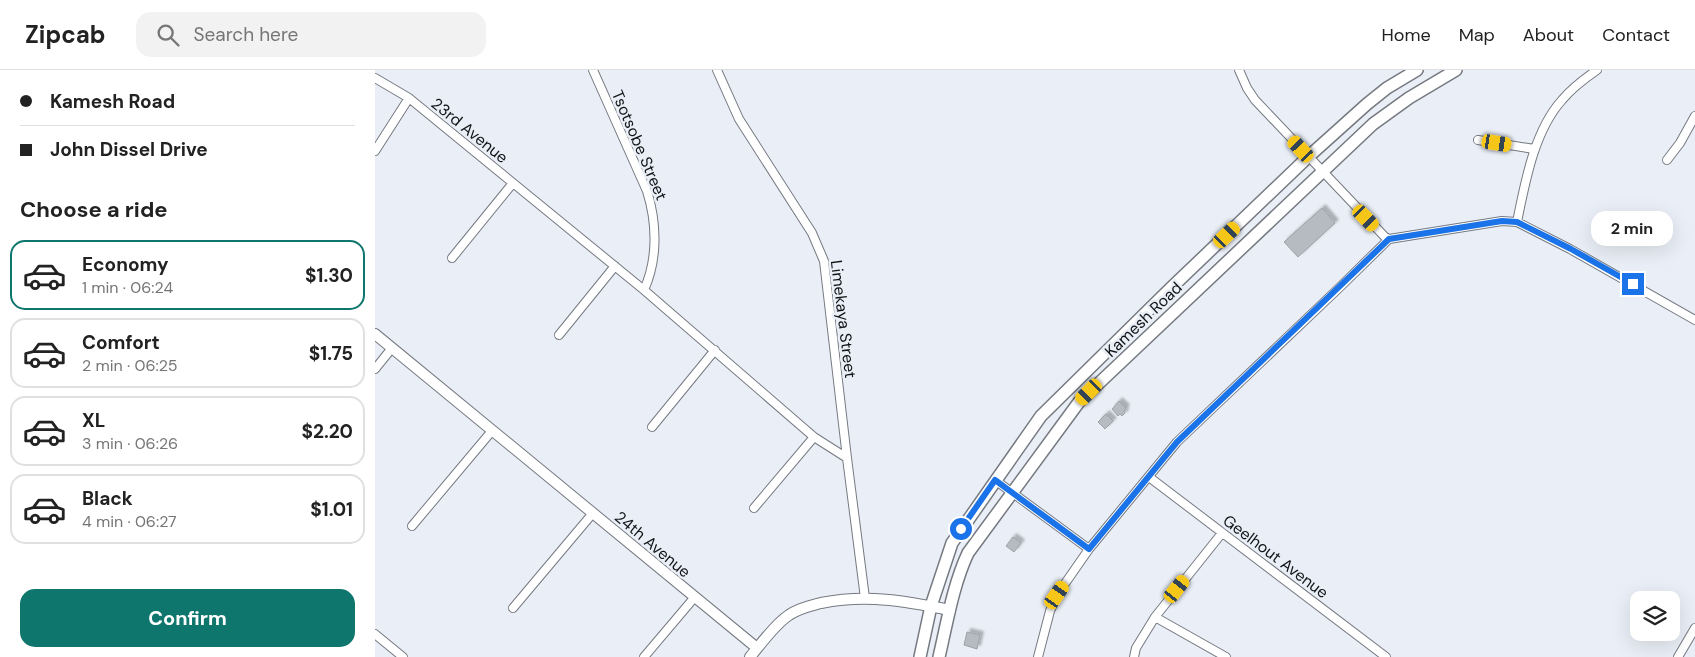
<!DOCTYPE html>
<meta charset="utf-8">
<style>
:root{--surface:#fff;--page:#f2f2f2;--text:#222;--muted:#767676;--line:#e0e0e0;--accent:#0f766e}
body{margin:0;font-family:"DM Sans",sans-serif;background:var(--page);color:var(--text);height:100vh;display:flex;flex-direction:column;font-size:19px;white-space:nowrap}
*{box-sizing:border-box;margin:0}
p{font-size:16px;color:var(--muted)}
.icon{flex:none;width:28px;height:28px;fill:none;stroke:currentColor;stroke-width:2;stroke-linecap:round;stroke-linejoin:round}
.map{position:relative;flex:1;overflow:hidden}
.sheet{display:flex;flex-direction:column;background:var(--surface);width:375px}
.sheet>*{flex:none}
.top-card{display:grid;align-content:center;height:110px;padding:0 20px;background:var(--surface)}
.buttons{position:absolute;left:1255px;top:521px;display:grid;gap:10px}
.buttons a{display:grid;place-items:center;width:50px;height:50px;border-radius:10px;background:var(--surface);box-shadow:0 5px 20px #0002;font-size:25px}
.end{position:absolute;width:22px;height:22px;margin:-11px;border:6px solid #1a73e8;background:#fff;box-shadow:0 0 0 2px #fff}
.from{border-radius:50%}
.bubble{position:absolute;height:35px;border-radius:15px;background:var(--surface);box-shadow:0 5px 20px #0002;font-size:16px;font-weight:700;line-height:35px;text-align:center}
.car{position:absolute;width:15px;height:30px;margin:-15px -8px;border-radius:6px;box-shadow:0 0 4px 1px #0007;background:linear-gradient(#f5c518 24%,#345 0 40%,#f5c518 0 76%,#345 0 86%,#f5c518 0)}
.top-card b{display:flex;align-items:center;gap:18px;height:48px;font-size:19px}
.top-card b+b{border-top:1px solid var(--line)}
.top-card i{width:12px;height:12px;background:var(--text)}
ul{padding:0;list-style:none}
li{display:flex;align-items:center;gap:15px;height:70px;margin:0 10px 8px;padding:0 10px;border:2px solid var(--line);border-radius:15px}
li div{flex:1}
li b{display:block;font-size:19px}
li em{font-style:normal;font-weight:700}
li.on{border-color:var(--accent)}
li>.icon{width:45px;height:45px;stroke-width:1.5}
h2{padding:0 20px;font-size:22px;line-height:60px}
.primary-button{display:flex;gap:10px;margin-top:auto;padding:10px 20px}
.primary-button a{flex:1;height:58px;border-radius:15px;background:var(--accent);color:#fff;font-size:20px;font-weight:700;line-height:58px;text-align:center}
header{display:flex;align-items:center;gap:30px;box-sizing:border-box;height:70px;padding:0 25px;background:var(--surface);border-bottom:1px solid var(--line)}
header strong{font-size:24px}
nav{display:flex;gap:28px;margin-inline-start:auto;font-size:18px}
.search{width:350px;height:45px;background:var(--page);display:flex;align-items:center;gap:12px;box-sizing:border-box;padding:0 18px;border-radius:15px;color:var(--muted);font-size:19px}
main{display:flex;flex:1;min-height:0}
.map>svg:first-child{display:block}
.building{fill:#b6bac1;stroke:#9da1a8;filter:url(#shadow)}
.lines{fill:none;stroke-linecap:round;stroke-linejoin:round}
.minor-casing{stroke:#757980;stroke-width:10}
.tertiary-casing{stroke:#757980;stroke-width:12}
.secondary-casing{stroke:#757980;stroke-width:14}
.minor{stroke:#fff;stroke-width:8}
.tertiary{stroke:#fff;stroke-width:10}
.secondary{stroke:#fff;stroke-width:11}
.route{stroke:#1a73e8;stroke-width:6}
.labels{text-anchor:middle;stroke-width:5;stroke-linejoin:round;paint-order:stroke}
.street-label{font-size:16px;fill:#121316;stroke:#eaeff7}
</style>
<header>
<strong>Zipcab</strong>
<div class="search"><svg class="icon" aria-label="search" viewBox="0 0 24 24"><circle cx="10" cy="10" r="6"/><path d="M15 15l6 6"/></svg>Search here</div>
<nav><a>Home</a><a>Map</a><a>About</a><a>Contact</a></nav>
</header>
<main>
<section class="sheet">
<div class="top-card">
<b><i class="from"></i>Kamesh Road</b>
<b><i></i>John Dissel Drive</b>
</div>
<h2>Choose a ride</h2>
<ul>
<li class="on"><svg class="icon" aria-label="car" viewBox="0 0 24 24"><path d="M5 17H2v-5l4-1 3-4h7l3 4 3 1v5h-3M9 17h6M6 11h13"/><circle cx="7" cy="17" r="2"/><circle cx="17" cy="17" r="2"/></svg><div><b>Economy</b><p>1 min · 06:24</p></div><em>$1.30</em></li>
<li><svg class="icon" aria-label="car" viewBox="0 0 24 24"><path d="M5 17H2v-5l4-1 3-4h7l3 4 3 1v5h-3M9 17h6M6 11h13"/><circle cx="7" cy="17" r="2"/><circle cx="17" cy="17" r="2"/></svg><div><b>Comfort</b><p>2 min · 06:25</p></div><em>$1.75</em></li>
<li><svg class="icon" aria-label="car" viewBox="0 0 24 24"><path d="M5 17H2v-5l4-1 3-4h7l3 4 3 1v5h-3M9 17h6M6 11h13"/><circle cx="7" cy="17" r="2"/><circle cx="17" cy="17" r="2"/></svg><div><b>XL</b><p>3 min · 06:26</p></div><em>$2.20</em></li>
<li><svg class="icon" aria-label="car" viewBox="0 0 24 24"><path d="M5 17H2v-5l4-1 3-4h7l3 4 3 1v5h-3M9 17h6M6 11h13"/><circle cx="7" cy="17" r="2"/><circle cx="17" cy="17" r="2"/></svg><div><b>Black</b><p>4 min · 06:27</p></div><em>$1.01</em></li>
</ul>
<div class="primary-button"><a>Confirm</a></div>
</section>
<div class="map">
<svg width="1320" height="587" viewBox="0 0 1320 587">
<defs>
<filter id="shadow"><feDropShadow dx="3.5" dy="-3.5" stdDeviation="1" flood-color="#0004"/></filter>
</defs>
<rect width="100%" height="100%" fill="#eaeff7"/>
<path class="building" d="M947,138L960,153L923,187L909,172Z
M744,331L751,338L749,341L750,343L747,346L745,344L743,346L737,339Z
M731,344L738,351L730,359L723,352Z
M638,467L646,473L639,482L631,476Z
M592,562L605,565L602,579L589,575Z"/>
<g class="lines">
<g class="minor-casing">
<path id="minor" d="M218,0L272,121C282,153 283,189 269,220
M342,0L364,49L437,163L449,191L472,388L490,528
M864,0L872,18L880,30L1010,167L1014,169L1127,151L1142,152L1195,179L1320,250
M0,8L34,28L269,220L439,367L472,388
M1103,70L1159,79
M0,81L34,28
M1292,90L1305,73L1320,46
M1142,152C1150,113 1159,61 1187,30C1197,18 1209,9 1222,0
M77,188L138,113
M184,265L240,196
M0,299L17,278
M277,357L340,280
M774,407L1011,587
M620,410L714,479
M379,438L439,367
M37,456L116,362
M138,538L218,443
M780,547L851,587
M0,564L28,587
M269,587L319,528
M663,587L675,541L682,525L714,479L802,372L965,217L1014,169
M759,587L761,578L780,547L847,463
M1303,587L1320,558"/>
</g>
<g class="tertiary-casing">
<path id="tertiary" d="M0,264L382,578
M375,587C386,574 400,554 414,545C424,538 435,536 446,533C492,524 530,531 575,540"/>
</g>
<g class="secondary-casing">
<path id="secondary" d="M545,587L556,536L577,473L666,346L797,217L933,87L992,34L1012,18L1042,0
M564,587C572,553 578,515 593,483L704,332L998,54L1034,28L1081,0"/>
</g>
<use href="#minor" class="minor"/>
<use href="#tertiary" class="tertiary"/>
<use href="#secondary" class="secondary"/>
</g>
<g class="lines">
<path class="route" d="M586,459L620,410L714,479L802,372L1014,169L1127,151L1142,152L1196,179L1258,214"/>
</g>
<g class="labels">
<g class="street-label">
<text transform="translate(95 60) rotate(39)" y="6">23rd Avenue</text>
<text transform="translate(265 75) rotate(67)" y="6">Tsotsobe Street</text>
<text transform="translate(469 249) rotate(83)" y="6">Limekaya Street</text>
<text transform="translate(768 249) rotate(-44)" y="6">Kamesh Road</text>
<text transform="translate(278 474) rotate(40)" y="6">24th Avenue</text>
<text transform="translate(901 486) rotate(37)" y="6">Geelhout Avenue</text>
</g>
</g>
</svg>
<div class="buttons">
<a><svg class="icon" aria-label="layers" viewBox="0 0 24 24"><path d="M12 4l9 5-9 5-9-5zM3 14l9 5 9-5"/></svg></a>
</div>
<i class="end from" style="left:586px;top:459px"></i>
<i class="end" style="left:1258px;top:214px"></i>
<div class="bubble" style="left:1216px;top:141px;width:82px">2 min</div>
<i class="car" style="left:1122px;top:73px;rotate:99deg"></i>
<i class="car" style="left:926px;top:79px;rotate:317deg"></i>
<i class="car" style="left:991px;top:148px;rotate:136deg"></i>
<i class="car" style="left:852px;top:165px;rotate:46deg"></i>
<i class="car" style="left:714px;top:322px;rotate:225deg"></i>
<i class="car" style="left:802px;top:519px;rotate:39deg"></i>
<i class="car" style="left:682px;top:525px;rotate:35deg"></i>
</div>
</main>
